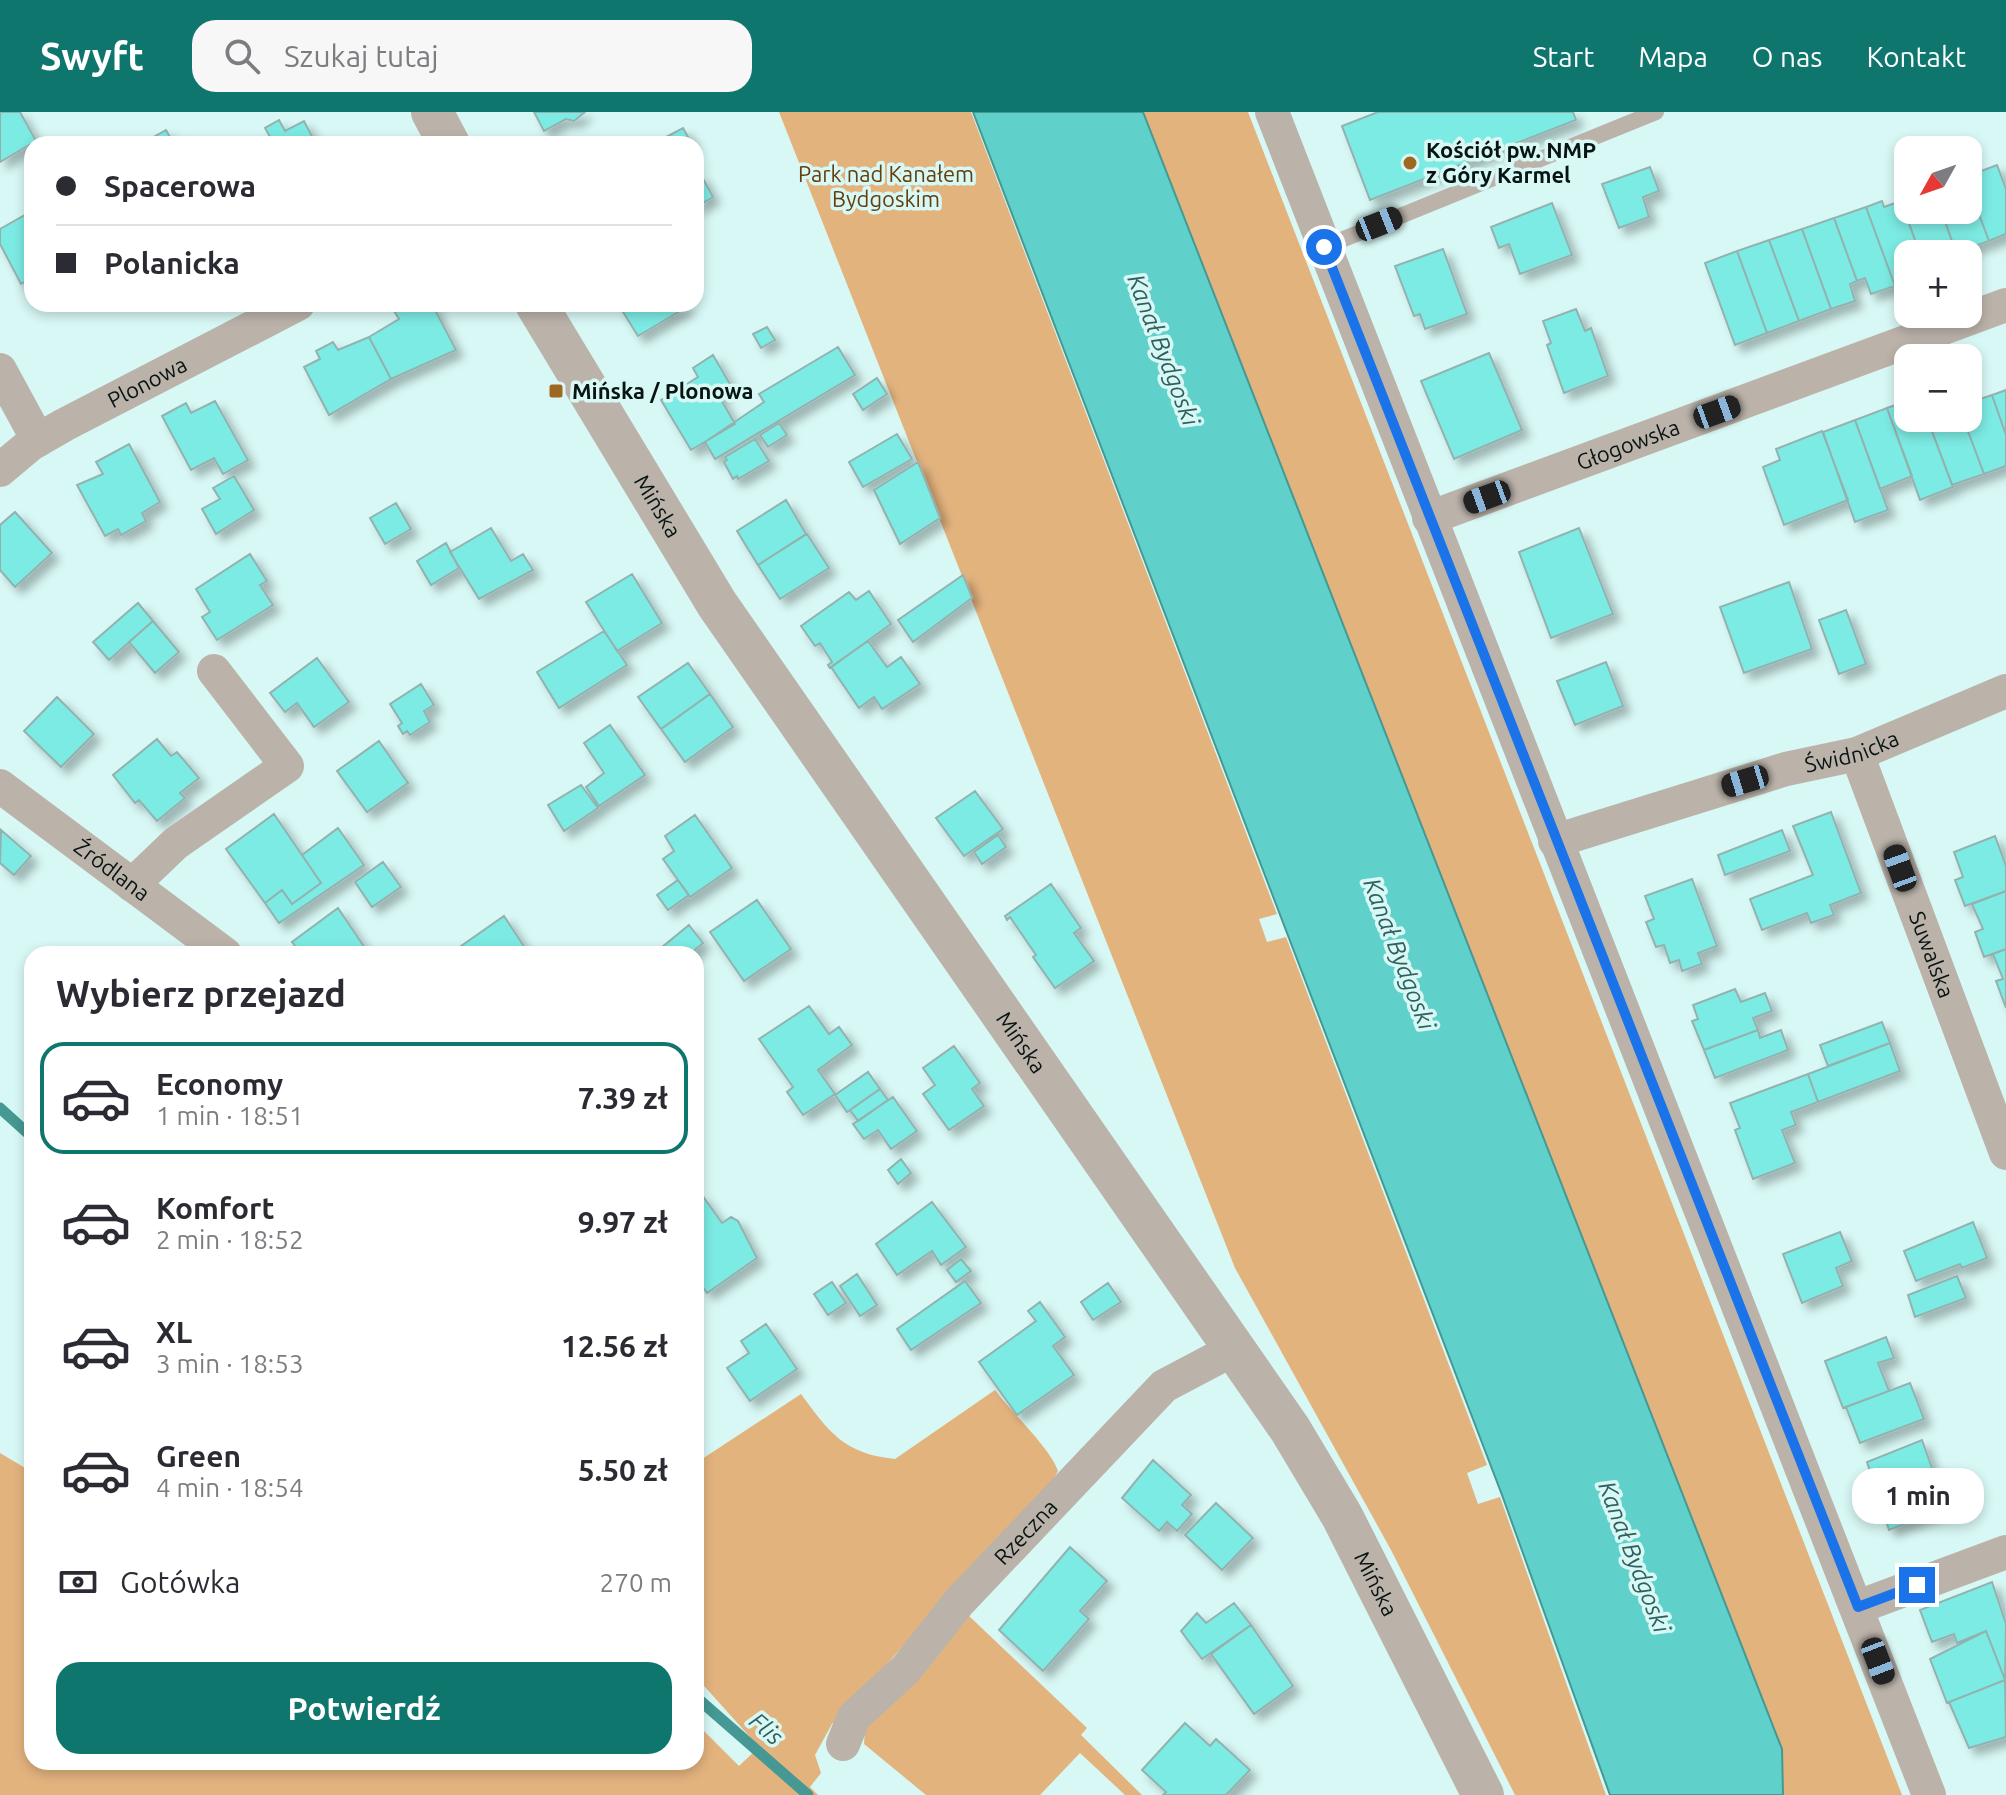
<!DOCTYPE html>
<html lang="pl">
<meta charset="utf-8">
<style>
:root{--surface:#fff;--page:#f7f7f7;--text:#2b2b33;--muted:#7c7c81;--line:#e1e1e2;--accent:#0f766e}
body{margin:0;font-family:Ubuntu,sans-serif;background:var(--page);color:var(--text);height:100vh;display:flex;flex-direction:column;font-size:30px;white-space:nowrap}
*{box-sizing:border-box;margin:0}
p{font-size:26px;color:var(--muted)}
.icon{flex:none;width:44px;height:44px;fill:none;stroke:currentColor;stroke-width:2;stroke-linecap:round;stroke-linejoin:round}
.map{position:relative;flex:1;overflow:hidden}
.details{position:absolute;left:24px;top:834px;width:680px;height:824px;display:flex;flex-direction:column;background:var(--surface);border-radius:24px;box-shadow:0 4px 12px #0003}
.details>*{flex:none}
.top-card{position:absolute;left:24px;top:24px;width:680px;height:176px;border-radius:24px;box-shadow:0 4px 12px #0003;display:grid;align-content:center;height:176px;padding:0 32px;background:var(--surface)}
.needle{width:52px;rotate:230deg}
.tools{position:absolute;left:1894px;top:24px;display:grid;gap:16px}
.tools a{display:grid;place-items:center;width:88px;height:88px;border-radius:16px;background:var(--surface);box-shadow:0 4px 12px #0003;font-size:40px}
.end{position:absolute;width:36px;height:36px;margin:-18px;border:10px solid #1a73e8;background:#fff;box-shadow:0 0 0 4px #fff}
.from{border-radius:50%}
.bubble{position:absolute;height:56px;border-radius:24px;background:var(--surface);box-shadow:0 4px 12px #0003;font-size:26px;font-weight:600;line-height:56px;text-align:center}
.car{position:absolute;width:24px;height:48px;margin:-24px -12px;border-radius:10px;box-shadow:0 0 6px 2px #0007;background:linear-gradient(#222 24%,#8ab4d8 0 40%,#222 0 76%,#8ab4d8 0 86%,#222 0)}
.top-card b{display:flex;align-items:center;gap:28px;height:76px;font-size:30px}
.top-card b+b{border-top:2px solid var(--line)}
.top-card i{width:20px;height:20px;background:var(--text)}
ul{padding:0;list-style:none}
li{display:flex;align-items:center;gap:24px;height:112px;margin:0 16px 12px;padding:0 16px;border:4px solid transparent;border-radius:24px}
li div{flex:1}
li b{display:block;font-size:30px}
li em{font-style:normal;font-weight:600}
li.on{border-color:var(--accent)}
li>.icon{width:72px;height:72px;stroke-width:1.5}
h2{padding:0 32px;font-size:36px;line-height:96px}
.pay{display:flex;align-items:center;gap:20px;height:88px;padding:0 32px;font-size:30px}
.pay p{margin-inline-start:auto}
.action{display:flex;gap:16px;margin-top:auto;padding:16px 32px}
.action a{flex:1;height:92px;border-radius:24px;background:var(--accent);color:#fff;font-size:32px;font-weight:600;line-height:92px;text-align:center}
header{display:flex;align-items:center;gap:48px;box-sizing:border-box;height:112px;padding:0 40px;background:var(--accent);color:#fff}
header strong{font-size:38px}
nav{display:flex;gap:44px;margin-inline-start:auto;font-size:28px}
.search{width:560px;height:72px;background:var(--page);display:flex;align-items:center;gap:20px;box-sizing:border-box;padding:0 28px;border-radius:24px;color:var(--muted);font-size:30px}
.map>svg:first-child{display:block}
.green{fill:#e3b37e}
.water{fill:#5fd1ca;stroke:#459893;stroke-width:2}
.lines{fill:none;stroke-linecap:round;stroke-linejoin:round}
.stream{stroke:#459893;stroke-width:11}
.building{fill:#7bebe3;stroke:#93b2af;stroke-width:2;filter:url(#shadow)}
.service{stroke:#bbb3aa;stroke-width:16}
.minor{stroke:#bbb3aa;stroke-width:34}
.tertiary{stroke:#bbb3aa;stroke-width:42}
.route{stroke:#1a73e8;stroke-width:10}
.poi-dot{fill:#9e6722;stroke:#d8f8f5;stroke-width:3}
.labels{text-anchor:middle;stroke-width:7;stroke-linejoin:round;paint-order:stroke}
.poi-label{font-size:22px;font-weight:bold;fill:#081413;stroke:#d8f8f5;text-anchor:start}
.park-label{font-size:22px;fill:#643f0d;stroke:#d8f8f5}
.street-label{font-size:22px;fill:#081413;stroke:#d8f8f5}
.water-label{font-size:24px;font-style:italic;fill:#2f605d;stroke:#d8f8f5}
</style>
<header>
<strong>Swyft</strong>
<div class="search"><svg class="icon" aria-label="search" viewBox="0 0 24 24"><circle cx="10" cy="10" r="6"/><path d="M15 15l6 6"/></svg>Szukaj tutaj</div>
<nav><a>Start</a><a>Mapa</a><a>O nas</a><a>Kontakt</a></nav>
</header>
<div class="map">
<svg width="2006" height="1683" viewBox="0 0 2006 1683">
<defs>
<filter id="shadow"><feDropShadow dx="7" dy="7" stdDeviation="4" flood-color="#0004"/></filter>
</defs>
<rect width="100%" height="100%" fill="#d8f8f5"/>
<path class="green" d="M779,0H971L1277,802L1259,807L1267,830L1286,825L1487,1353L1467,1361L1478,1392L1500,1385L1606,1683H1515L1391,1438L1235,1156Z
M1143,0H1248L1902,1683H1783L1782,1637Z
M995,1278C1012,1301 1050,1336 1058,1359L1051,1372L832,1612L815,1643L821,1661L810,1675L818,1683H0V1341L32,1360V1650H696V1611L739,1654L759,1635L696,1565V1351L801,1282C829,1320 844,1342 895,1347Z
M969,1504L1087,1616L1081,1623L1142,1683H1125L1080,1641L1040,1683H926L864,1632L865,1616Z"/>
<path class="water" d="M973,0H1143L1782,1637L1783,1683H1610L1502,1383Z"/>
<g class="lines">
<path class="stream" d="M0,996L32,1025
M696,1585L808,1683"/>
</g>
<path class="building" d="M0,0H20L36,29L0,50Z
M534,0H585L574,9L566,7L544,19Z
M1378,0H1573L1576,8L1370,88L1342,14Z
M279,8L285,19L304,9L316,32H274L265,16Z
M683,16L692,32H653Z
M166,18L174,32H141Z
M1997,53L2006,77V122L1989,129L1968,73V64Z
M1650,55L1659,79L1643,85L1649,105L1619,116L1602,72Z
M701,63L713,85L696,95V66Z
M1968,73L1989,129L1956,141L1941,98H1968Z
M1908,87V98H1941L1956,140L1920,142L1901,89Z
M1882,89L1884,95L1901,89L1920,142H1908V169L1895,174L1866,95Z
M1552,91L1572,143L1520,162L1509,132L1499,136L1491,115Z
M1866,95L1895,174L1871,182L1865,166L1857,169L1834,106Z
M32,99V166L21,172L0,132V117Z
M1834,106L1857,169L1850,172L1855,189L1831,197L1802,117Z
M1802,117L1831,197L1799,209L1769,128Z
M1769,128L1799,209L1767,221L1737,139Z
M1443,137L1467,202L1425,217L1420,202L1414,204L1395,154Z
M1737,139L1767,221L1735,233L1705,151Z
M408,192H413L416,197L432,192L456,238L391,267L369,225L399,207L394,199Z
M618,192H685L687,195L638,224Z
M1576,197L1585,219L1591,216L1608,264L1564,281L1547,233L1551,231L1543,209Z
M767,215L775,228L761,236L753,222Z
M369,225L391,267L329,303L304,255L320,247L316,239L333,230L338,238Z
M838,235L855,263L715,347L705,330L764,290L759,282Z
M1489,241L1522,318L1454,347L1421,269Z
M713,243L731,274L718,282L735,312L691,338L661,288L698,265L693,256Z
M877,266L887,282L863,298L853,282Z
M2006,278V323L1992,283Z
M1992,283L2006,323V354L1984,362L1963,306H1968V291Z
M215,289L248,348L223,362L214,346L191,358L162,304L186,291L191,301Z
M1908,289V306H1927L1953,375L1920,388L1887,296Z
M1887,296L1912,364L1880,377L1855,308Z
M1927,306H1963L1984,362L1952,373Z
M1855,308L1888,398L1855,410L1823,320Z
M779,311L787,323L768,335L760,323Z
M1822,319L1848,388L1784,413L1763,355L1780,348L1776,337Z
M897,322L912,347L863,375L849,350Z
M755,327L769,349L738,367L737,364L733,367L724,350L727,348L725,345Z
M129,332L160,390L142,401L146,409L121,423L118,417L105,424L77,373L103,362L96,350Z
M918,350L940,406L900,432L874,378Z
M234,364L254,398L216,422L202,397L220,387L213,376Z
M786,388L806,422L758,453L737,419Z
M396,391L411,417L385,432L370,406Z
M15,400L52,441L15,475L0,458V413Z
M491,416L511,449L523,442L533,458L479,487L450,440Z
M1579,416L1613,502L1551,526L1519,440Z
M807,422L829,456L780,487L758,453Z
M446,431L459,456L431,473L417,449Z
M250,442L267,469L260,473L273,493L217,528L202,505L210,500L196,477Z
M632,462L662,511L617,539L586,490Z
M963,463L972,486L913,530L898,508Z
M1789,470L1812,537L1744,561L1720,495Z
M869,479L891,512L830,556L828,553L832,550L820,531L815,534L801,514L849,480L856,488Z
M138,491L153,509L109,548L93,530Z
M1846,498L1866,552L1839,562L1819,508Z
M153,509L179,540L155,561L129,530Z
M604,519L627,553L559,596L537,560Z
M868,529L887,555L901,545L920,572L882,597L874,585L859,596L831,555Z
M317,546L349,590L314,615L297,591L285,600L270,581Z
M1606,550L1623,594L1575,613L1557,569Z
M688,551L710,582L661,617L638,585Z
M421,572L434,593L424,599L430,610L410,623L407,619L403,622L398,614L402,611L390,592Z
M710,582L733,615L685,650L661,617Z
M57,585L94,622L61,655L24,619Z
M610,613L645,663L599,694L586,675L604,661L584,631Z
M157,627L171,644L177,640L199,666L180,681L185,686L157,709L139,688L135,691L113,663Z
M379,629L408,671L367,700L337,659Z
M581,673L598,696L564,719L548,693Z
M975,679L1003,717L964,744L936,706Z
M1831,700L1861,781L1830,793L1834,803L1811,811L1807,801L1762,818L1750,787L1813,763L1793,714Z
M274,702L321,771L292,792L282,778L265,791L226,737Z
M695,703L732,756L690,785L663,747L674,739L665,724Z
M338,716L364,753L279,811L265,791L282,778L292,792L321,771L302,743Z
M1,718L31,744L14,763L0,751Z
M1782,718L1790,739L1725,763L1718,743Z
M998,723L1006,735L982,752L974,740Z
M1995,724L2006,754V779L1965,794L1955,768L1963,765L1954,740Z
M383,750L401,775L372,795L355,770Z
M1692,767L1717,834L1698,841L1702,852L1682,859L1679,848L1670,851L1664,833L1656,835L1646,810L1654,807L1645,784Z
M678,768L689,783L668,798L657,783Z
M1051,772L1081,816L1074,821L1094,849L1055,876L1033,845L1036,843L1010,805L1007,808L1005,804Z
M2006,779V837L1984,845L1975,820L1983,817L1972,792Z
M757,788L791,837L744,869L710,820Z
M338,796L369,842H301L292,830Z
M504,804L529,842H456L454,839Z
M689,813L703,831L690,842H666L661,836Z
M2006,837V896L1996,869L2003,867L1993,842Z
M1735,877L1741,890L1765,881L1772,899L1753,906L1758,918L1704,938L1692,909L1698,907L1693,893Z
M809,894L829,922L839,915L852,933L818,958L835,982L803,1003L787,980L793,975L759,927Z
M1882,910L1890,931L1828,954L1820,933Z
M1758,918L1760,926L1781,918L1788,938L1715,966L1704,938Z
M1890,931L1900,959L1818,990L1808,962Z
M954,934L980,971L972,977L984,994L949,1018L923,982L935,973L923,956Z
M868,960L880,977L847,1000L835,983Z
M1808,962L1818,990L1791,1000L1796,1013L1782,1018L1795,1051L1753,1067L1735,1018L1740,1016L1730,991Z
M880,977L888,988L858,1009L850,998Z
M893,985L917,1019L891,1037L878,1018L864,1027L853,1012Z
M901,1047L911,1061L898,1072L888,1058Z
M702,1083L722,1111L731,1105L738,1109L757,1146L707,1181L696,1165V1087Z
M932,1090L966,1135L941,1153L932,1139L897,1163L876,1132Z
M1973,1110L1987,1146L1962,1156L1960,1152L1916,1169L1904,1139Z
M1840,1120L1852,1149L1836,1156L1843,1174L1802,1191L1783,1142Z
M961,1147L971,1159L956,1170L947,1158Z
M857,1162L877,1193L860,1204L840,1174Z
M1957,1164L1966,1186L1915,1205L1908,1183Z
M965,1169L981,1191L911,1238L897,1217Z
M832,1170L846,1191L828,1203L814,1182Z
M1108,1171L1121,1190L1093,1208L1081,1190Z
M1040,1190L1065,1225L1053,1234L1074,1263L1017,1303L979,1250L1036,1209L1028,1199Z
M766,1212L797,1257L750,1289L727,1256L749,1241L741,1229Z
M1886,1225L1894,1246L1878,1251L1889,1279L1843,1296L1825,1249Z
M1910,1271L1924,1307L1860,1331L1846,1295Z
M1922,1328L1946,1396L1889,1418L1867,1350Z
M1153,1348L1191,1383L1182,1393L1192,1402L1177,1419L1167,1410L1159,1419L1122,1386Z
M1216,1391L1253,1426L1222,1458L1185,1423Z
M1070,1435L1107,1469L1080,1499L1089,1507L1043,1559L999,1518Z
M1992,1470L2006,1512L2005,1568L1986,1519L1957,1531L1954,1522L1932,1530L1920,1498Z
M1234,1491L1251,1513L1202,1547L1181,1519L1197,1501L1206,1511Z
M1251,1513L1293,1574L1254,1602L1211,1542Z
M1986,1519L2005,1568L1947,1591L1930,1547Z
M2005,1568L2006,1625L1969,1636L1949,1590Z
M1185,1611L1210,1634L1216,1627L1250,1658L1226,1683H1163L1166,1680L1142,1658Z"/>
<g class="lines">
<path class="service" d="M1324,135L1656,0"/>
<g class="minor">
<path d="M1272,0L1929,1683"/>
<path d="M0,258L38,328"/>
<path id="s1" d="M0,358L31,332L64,313L298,192"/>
<path id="s2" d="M1429,406L2006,193"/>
<path id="s3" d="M1857,642L2006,1041"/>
<path id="s4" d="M0,674L225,842"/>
<path id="s5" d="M1555,729L1786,657L1857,642L2006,579"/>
<path d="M132,773L176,731L287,654L214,559"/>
<path d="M1858,1495L2006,1440"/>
<path id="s6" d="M843,1632L854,1605L906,1557L959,1490L1164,1274L1236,1236"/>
</g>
<g class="tertiary">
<path d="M432,0L449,32"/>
<path id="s7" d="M536,192L717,492L1290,1317L1342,1404L1483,1683"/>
</g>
</g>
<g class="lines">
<path class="route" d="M1324,135L1858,1495L1917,1473"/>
</g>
<g class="poi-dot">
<circle cx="1410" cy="51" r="8"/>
<rect x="548" y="271" width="16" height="16" rx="4"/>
</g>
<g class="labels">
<g class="poi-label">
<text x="1426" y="46">Kościół pw. NMP<tspan x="1426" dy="25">z Góry Karmel</tspan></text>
<text x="572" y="287">Mińska / Plonowa</text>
</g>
<g class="park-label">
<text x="886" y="70">Park nad Kanałem<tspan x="886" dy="25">Bydgoskim</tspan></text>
</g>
<g class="street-label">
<text dy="8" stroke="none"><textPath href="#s1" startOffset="172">Plonowa</textPath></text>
<text dy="8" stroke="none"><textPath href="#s2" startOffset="212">Głogowska</textPath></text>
<text dy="8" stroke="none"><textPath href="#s7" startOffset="236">Mińska</textPath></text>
<text dy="8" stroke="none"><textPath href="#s5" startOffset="310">Świdnicka</textPath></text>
<text dy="8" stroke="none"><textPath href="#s4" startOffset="140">Źródlana</textPath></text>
<text dy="8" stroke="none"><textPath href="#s3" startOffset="214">Suwalska</textPath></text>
<text dy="8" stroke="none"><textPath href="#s7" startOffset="884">Mińska</textPath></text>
<text dy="8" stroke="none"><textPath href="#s6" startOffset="282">Rzeczna</textPath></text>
<text dy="8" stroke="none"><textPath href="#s7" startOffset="1532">Mińska</textPath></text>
</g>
<g class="water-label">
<text transform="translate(1163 238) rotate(69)" y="8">Kanał Bydgoski</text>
<text transform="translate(1399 842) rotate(69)" y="8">Kanał Bydgoski</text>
<text transform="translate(1634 1445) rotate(69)" y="8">Kanał Bydgoski</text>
<text transform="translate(766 1617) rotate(41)" y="8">Flis</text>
</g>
</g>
</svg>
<div class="tools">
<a><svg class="needle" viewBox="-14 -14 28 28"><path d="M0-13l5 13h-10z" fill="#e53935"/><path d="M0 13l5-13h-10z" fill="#7c7c81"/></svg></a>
<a>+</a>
<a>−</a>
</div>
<i class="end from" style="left:1324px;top:135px"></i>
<i class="end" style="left:1917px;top:1473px"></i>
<div class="bubble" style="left:1852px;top:1356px;width:132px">1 min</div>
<i class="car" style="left:1379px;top:112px;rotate:68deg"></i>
<i class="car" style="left:1717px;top:300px;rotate:70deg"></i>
<i class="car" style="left:1487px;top:385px;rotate:250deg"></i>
<i class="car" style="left:1745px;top:669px;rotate:253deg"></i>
<i class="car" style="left:1900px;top:756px;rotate:340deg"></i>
<i class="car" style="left:1878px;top:1549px;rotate:159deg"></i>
<div class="top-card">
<b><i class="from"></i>Spacerowa</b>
<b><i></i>Polanicka</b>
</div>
<section class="details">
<h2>Wybierz przejazd</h2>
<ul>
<li class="on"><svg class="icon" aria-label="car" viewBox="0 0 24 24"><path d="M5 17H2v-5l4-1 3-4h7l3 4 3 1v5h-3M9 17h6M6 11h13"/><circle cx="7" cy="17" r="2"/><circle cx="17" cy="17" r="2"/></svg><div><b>Economy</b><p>1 min · 18:51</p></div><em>7.39 zł</em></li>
<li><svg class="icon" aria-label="car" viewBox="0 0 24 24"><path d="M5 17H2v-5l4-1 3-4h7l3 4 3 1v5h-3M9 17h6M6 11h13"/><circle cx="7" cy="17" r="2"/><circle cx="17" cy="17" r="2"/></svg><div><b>Komfort</b><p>2 min · 18:52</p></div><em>9.97 zł</em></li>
<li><svg class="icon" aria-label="car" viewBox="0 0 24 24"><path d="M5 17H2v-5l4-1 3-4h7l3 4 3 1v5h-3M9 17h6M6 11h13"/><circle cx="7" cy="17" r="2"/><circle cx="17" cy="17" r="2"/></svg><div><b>XL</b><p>3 min · 18:53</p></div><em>12.56 zł</em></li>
<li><svg class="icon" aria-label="car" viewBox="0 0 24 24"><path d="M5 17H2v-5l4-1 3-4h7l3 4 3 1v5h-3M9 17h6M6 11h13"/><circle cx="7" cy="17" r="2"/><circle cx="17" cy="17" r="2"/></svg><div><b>Green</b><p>4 min · 18:54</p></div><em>5.50 zł</em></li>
</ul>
<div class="pay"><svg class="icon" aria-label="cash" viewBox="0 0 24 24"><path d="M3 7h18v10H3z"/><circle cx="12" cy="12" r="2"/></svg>Gotówka<p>270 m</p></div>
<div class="action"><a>Potwierdź</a></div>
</section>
</div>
